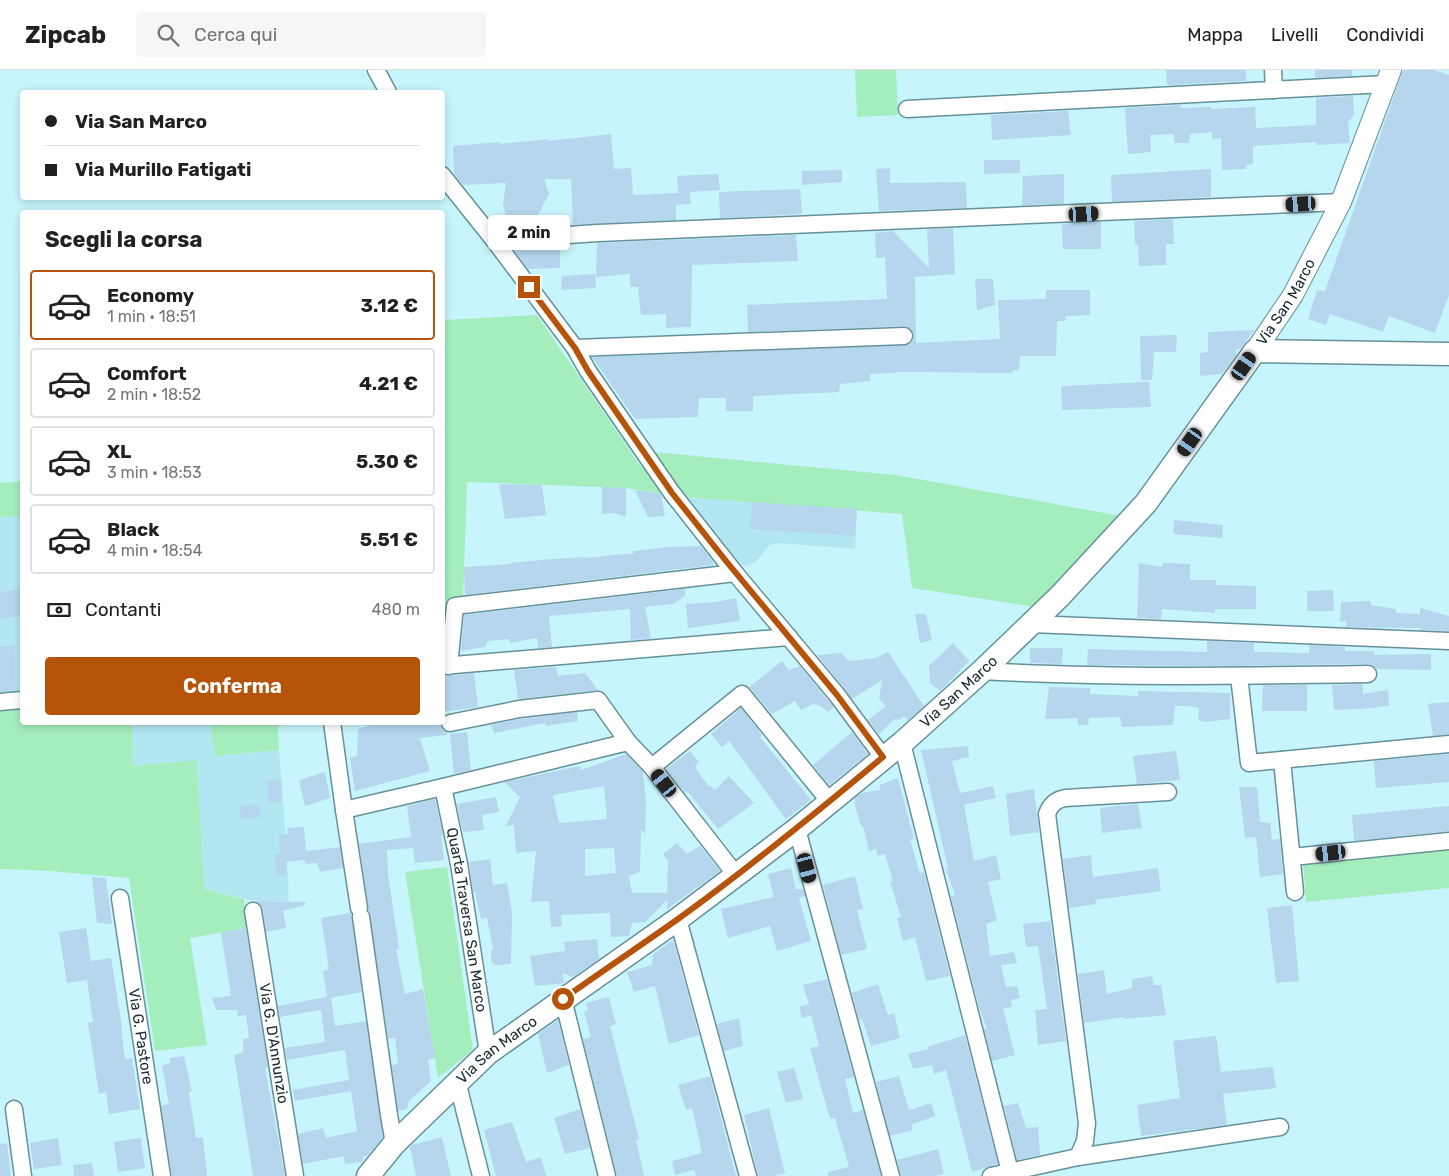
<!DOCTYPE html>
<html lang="it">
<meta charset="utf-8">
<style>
:root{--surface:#fff;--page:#f6f6f6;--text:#202124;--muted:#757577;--line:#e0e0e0;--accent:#b45309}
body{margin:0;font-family:Rubik,sans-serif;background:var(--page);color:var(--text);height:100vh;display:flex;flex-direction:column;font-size:19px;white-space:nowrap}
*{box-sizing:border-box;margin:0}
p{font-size:16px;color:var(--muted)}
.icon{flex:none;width:28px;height:28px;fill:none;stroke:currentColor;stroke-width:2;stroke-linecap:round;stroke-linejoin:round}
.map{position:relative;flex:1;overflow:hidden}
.panel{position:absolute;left:20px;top:140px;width:425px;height:515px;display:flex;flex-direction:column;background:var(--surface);border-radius:5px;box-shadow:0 2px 8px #0003}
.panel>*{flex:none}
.hud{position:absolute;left:20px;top:20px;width:425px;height:110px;border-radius:5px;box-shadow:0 2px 8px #0003;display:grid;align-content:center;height:110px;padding:0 25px;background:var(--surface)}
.end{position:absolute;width:22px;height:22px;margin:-11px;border:6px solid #b45309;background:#fff;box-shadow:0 0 0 2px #fff}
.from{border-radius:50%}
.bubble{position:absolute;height:35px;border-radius:5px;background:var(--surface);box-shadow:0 2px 8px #0003;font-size:16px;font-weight:700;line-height:35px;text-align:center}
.car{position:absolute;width:15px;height:30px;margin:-15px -8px;border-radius:6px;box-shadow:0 0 4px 1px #0007;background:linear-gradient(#222 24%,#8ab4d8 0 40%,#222 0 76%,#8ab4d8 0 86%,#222 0)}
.hud b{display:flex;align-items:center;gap:18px;height:48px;font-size:19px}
.hud b+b{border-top:1px solid var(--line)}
.hud i{width:12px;height:12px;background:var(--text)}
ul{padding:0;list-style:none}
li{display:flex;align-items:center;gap:15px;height:70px;margin:0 10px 8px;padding:0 15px;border:2px solid var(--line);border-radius:5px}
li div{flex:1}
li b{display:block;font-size:19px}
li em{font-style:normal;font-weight:700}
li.selected{border-color:var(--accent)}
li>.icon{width:45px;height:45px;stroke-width:1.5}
h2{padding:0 25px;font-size:22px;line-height:60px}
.pay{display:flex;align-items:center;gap:12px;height:55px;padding:0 25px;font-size:19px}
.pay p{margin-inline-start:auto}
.cta{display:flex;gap:10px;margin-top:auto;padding:10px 25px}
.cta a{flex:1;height:58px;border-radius:5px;background:var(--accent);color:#fff;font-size:20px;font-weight:700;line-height:58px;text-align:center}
header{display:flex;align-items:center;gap:30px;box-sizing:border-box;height:70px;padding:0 25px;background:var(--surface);border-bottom:1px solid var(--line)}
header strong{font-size:24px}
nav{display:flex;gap:28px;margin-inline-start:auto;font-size:18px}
.search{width:350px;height:45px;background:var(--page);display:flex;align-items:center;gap:12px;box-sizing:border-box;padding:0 18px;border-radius:5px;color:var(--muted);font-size:19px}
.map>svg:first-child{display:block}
.built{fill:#b2e7f2}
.green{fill:#a4eebd}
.building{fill:#b5d6ed;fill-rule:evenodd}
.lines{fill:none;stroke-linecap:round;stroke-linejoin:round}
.minor-casing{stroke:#669199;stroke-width:19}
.tertiary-casing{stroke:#669199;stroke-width:22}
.secondary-casing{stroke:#669199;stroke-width:25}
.minor{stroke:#fff;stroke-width:16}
.tertiary{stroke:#fff;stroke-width:20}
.secondary{stroke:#fff;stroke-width:22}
.route{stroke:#b45309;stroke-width:6}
.labels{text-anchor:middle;stroke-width:4;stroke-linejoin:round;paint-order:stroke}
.street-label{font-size:15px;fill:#1a2c2f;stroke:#fff}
</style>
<header>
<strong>Zipcab</strong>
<div class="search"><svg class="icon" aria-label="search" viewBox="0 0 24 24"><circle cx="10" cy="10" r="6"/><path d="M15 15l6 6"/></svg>Cerca qui</div>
<nav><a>Mappa</a><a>Livelli</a><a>Condividi</a></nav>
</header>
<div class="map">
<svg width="1449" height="1106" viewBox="0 0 1449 1106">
<rect width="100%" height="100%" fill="#c7f5fd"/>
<path class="built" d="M683,427L857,439L855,479L778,473L770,475L755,492L746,496L734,492Z
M22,445V639L0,641V448Z
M132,653H210L216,686L279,680L285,756L289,831H255L204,819L197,691L133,696Z"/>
<path class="green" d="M855,0H896L898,45L857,47Z
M537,245L639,394L669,425L626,418L467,412L463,528L446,530L443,585V250Z
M654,382L896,405L1121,446L1035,537L912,518L902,444L685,427Z
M22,411V445L0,448V413Z
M22,639V652L132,653L133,696L197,690L204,819L244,829L247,858L190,868L207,975L155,981L129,808L50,801L0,799V641Z
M210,653V652L295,653L278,656L279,680L215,686Z
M1449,779V818L1306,832L1303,792Z
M447,797L473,980L438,1008L405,802Z"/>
<path class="building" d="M1166,0H1246V11L1167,15Z
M1315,0H1352V6L1315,8Z
M1403,0H1434L1449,5V225L1435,263L1389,246L1383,262L1330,244L1326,255L1308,249L1317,220L1325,221Z
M1353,26L1354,45L1348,52L1350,73L1316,75V72L1253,76V94L1247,95L1246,99L1222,100L1221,68L1212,69V62L1190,64L1189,73H1174V64L1150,65L1151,82L1128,84L1125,38L1181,35V38L1211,37V39L1255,37L1256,58L1316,55V28Z
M1068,41L1071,65L992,70L991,45Z
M611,64L614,99L631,98L633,125L678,123L677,106L718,104L720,120L690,122L691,134L676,135V150L573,155L571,109H544L549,124L538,145L506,147L503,134L506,113L463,115L454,104L453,76L499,72L500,74L548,69L549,71Z
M984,90H1020V103L984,104Z
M890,98V113L966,112L967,138L879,141L876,99Z
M1211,99V127L1112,132L1111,105Z
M842,100V112L802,115V101Z
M1064,104V134L1022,135L1023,106Z
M800,119L802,144L720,148L719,122Z
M1173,149L1174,174H1166V195L1139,196L1138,175H1135L1134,151Z
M1101,152V179H1063L1062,154Z
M953,158L955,204L915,207L916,273L1000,269L998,230L1046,229V220H1090V245L1066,246L1065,251H1057L1056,286H1020L1019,300H1014L1012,303L903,302L870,304V311L840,314L839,322L753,326V341H726V328H699L698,347L635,349L592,287L909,275L913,270L914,265L912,260L904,256L748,262L747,235L887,229L885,187L876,188L875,163L893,161L929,198L927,159Z
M796,165L798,191L692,195L691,257L666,258V244L641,245L638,217H630V204L596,207L597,173Z
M560,176V198L528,199L513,179Z
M595,204L596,218L561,220L562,206Z
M975,209H993L995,235L977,240Z
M1254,260L1241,278L1236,280V286L1222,304L1200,306V283L1208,282V262Z
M1177,265L1176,282H1154L1152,310H1141L1140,266Z
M1149,312L1151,337L1062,340L1061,316Z
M499,414L542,415L546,445L505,449Z
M602,417L626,418V447L614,443L602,444Z
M635,420L661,424L665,446L648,447Z
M752,432L857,439L855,466L750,459Z
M1174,450L1223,455L1222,468L1173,464Z
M701,476L713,491V495L465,525L464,497L510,494L509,493L540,490L585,487L586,488L634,483L633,481L668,477Z
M1139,493L1162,497L1163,493L1190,494V510H1216V515L1256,516V539H1215V543L1162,539L1161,549L1137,548Z
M22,519V546L0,549V522Z
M685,519V526L673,534L645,537L651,568L631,570L630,539L549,546L552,577L538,578L537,568L510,573L509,569L488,571L485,577L461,581L464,545Z
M1333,520L1334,541H1307V521Z
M736,528L740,551L688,558L686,534L716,532Z
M1371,531V535L1396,539V543L1420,544V538L1449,546V561L1420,560V558L1346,557V551L1340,552L1341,532Z
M915,544H926L932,570L920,573Z
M1207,571L1254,573V582L1309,583V575L1345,577V581H1374V585L1431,584V600L1377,599L1373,596L1368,594L1223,596L1087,595L1088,579L1207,582Z
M953,573L969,591L940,621L930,613L929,596Z
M14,575L15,621L0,622V577Z
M1030,578H1063L1062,594L1030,593Z
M888,582L924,636L908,650L904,646L899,650L895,649L879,664L868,650L886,636L879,629L882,610L852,629L817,585L841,583L849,591L876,588Z
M782,591L789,600L800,596L834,637L828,642L819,635L813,634L801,640L795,631L772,644L749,617Z
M556,597L558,606L585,603L598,620L518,629L514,600Z
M474,603L478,637L442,642V606Z
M1363,614V624L1388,620L1389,636L1377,637V638L1334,640L1332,615Z
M1263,615H1307V641H1262Z
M1049,617L1090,618V624L1138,626V621L1230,623V649L1205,652L1198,650L1199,638L1187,636H1175L1173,655L1122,657L1120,647L1089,648L1088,655H1078V648L1045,649Z
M1449,632V664L1433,666L1428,634Z
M741,638L762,665L760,667L811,730L786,749L729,671L722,677L711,664Z
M577,642L578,651L546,656L545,653L494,663L491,655L521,649Z
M368,652H440L442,659L447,663V665L420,668L430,701L355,721L350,688L357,686L358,659L369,656Z
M467,662L471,700L454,704L450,664Z
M852,662L868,684L829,715L813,695Z
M968,676L969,687L952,691L960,723L993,716L996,728L964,735L974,791L996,785L1001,809L988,812L997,850L986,854L990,886L1014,882L1017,893L1001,895L1006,917L1017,916L1020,928L1011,930L1012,937L1003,938L1015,985L992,991L984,959H987L979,937L951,826L955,825L946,799L948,798L921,680Z
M690,681L699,692L695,697L709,717L711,716L715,720L729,706L754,733L718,759L687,721L685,723L666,699Z
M1176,681L1180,710L1137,714L1133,686Z
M626,684L643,702L646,731L645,764L641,759L640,802L629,806L632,823H667L668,791L663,784L677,773L687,784L700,776L720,801L667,839V830L645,852L632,853L629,866L611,867L610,843L561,845L562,856L551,857L549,831L531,832L536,781L516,783L514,755L506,756L520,727L504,712L580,696L581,700ZM604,716L607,749L559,753L553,725ZM614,778L616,803L585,806V779Z
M1449,684V712L1376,718L1374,691Z
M325,702L330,728L305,736L299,710Z
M898,708L914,769L910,770L920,803L924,802L950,906L926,911L915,867L903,871L897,848L901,847L890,812L893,811L885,784L877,786L876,779L869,781L863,756H861L855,736V728L862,723L880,720V715Z
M281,709L282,732L269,733L267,710Z
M1239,717H1257L1260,752L1270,753L1272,770L1280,769L1283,804L1260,807L1256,767L1245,768Z
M1034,719L1039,762L1010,766L1006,724Z
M496,727L499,742L482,745L484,760L463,762L457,734Z
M435,729L443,765H441L444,790L415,793L413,778L387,780L388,804L399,879H396L405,924L423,919L435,988L428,990L431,1011L409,1031L407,1039L398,1041L392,995L398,994L395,968L388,969L359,774L411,767L407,736Z
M259,734L260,747L241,749L240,736Z
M1138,734L1142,758L1102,763L1100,738Z
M1449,736V761L1354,771L1352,745Z
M304,757L306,781L340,777L343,798L320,802L317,793L306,794L304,790L286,792L287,805L276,806L275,784L280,783L279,765L288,764L287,758Z
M1091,785L1093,807L1158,798L1161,821L1095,830L1096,834L1069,838L1063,789Z
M490,789L493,815L507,813L512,843L511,894L495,895L491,891V882L493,878L487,848L481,849L475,822H473L469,792Z
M791,798L796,819H803L805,826L799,828L811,871L777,881L770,856L728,868L721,839L774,827L768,804Z
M855,806L863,839L857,840L867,879L841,885L823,815Z
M92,807L106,808L112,854L97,853Z
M255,831L305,832V835L283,841L286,858L266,862L263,839L260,834Z
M1292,835L1299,911L1276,913L1267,838Z
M351,843L362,922L331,928L335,956L366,951L383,1067L367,1086H364L362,1092L345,1094L344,1086L303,1094L298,1064L323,1058L326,1068L357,1061L351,1021L295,1031L293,1020L349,1010L345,980L287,990L285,978L325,972L321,940L280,947L278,936L327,927L323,901L329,899L321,848Z
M1050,851L1066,971L1038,975L1035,940L1047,939L1038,876L1026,877L1023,854Z
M86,858L91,891L111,888L122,957L121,958L125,989L132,988L140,1039L109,1044L106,1022L99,1024L88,953L93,952L87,910L67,913L59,862Z
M246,858L268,997L265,998L285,1106H253L234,985L243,982V969L249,968L246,945L238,946L237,940H216L212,928L231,926L221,863Z
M597,869L599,889L573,907L563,903L564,913L535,916L530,886L565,881L564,872Z
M673,870L699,965L669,974L655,916L634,922L627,902L652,895L653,884Z
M1104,900L1107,924L1132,918V909L1152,906L1154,915H1161L1166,945L1124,949V947L1084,953L1078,904Z
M827,909L854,1007L845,1009L853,1043L863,1040L881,1106H828V1102L849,1097L835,1048L830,1049L810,978L819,976L811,945L802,948L799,937L809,934L803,915Z
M878,914L888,945L894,943L900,968L871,976L862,949L859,950L852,923Z
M609,927L616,954L610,956L639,1069L636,1070L644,1106H617L583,969L591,967L584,941L588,940L586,933Z
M739,948L743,976L724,981L717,954Z
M558,950L569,995L547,1003L538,964Z
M965,965L998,1094L972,1102L946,1000L934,1004L932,995L913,999L908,984L928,979L927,977Z
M1216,966L1221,1002L1273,997L1276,1018L1223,1024L1227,1055L1141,1066L1137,1035L1180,1028L1173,971Z
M184,986L192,1021L189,1022L196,1068L203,1067L207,1106H172L161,1035L169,1034L162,996L170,993V988Z
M794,998L803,1029L786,1033L777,1002Z
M710,1006L736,1106H696L694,1100L675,1105L672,1091L702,1083L692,1038L686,1040L678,1015Z
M899,1006L909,1040L931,1033L935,1046L911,1055L913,1060L890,1066L876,1012Z
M1018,1033L1026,1058L1038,1057L1040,1085L1017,1090L1004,1036Z
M769,1038L785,1103L774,1106H758L744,1045Z
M580,1039L590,1078L565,1084L554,1048Z
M512,1052L526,1092L541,1087L546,1106H496L484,1060Z
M442,1067L451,1106H416L410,1077L412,1075Z
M58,1068L62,1095L34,1099L30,1073Z
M141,1068L145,1098L118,1102L114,1072Z
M7,1073L11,1106H0V1074Z
M938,1079L944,1104L936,1106H901L897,1090Z
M92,1093L94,1106H74L73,1095Z"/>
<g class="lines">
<g class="minor-casing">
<g id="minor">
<path d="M376,0L388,22"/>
<path d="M1273,0L1274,20"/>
<path d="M907,39L1386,14"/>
<path d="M442,105L494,170L575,278L588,301L672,423L735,503L837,625L883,687"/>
<path d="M494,170L598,163L1341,132"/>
<path d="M575,278L904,266"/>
<path d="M1031,554L1449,571"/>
<path d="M442,596L789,567"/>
<path d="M449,596L455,536L735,503"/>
<path d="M982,601C1110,608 1239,606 1368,604"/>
<path d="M1239,606L1249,693L1449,674"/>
<path d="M0,632L22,630"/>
<path d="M332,652L344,740L359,838"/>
<path d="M450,653L519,639L598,630L628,672"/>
<path d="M902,673L1010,1102"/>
<path d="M1282,690L1295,822"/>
<path d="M652,697L736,805"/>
<path id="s1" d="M443,717L459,794L488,983"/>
<path d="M344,740L443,717L628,672L652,697L742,624L830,732"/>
<path d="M797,759L891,1106"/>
<path d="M1292,787L1449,771"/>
<path id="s2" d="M120,828L162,1106"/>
<path id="s3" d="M253,841L295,1106"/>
<path d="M361,847L389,1045L394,1074"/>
<path d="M678,849L748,1106"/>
<path d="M563,929L607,1106"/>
<path d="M457,1011L481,1106"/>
<path d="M14,1039L23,1106"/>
<path d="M1078,1087L1085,1071L1087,1053L1047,744C1050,735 1055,730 1065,728L1168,722"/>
<path d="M991,1106L1078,1087L1280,1057"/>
</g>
</g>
<g class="tertiary-casing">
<g id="tertiary">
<path id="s4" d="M1255,281L1293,225L1341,132L1391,0"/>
</g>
</g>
<g class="secondary-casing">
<g id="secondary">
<path id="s5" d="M368,1106L394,1074L488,983L678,849L797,759L902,673L982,601L1060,526L1146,433L1255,281L1449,284"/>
</g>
</g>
<use href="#minor" class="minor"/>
<use href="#tertiary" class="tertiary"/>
<use href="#secondary" class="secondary"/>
</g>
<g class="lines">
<path class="route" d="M529,217L575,278L588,301L672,423L726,491L837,625L883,687C816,743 749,798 678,849C640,876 601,902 563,929"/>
</g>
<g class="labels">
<g class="street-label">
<text dy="5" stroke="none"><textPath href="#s4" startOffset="58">Via San Marco</textPath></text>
<text dy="5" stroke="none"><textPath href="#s5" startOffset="766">Via San Marco</textPath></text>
<text dy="5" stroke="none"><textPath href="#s1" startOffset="135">Quarta Traversa San Marco</textPath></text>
<text dy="5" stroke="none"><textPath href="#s2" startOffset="140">Via G. Pastore</textPath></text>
<text dy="5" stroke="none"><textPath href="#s3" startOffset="134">Via G. D'Annunzio</textPath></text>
<text dy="5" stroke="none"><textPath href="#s5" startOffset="181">Via San Marco</textPath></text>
</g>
</g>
</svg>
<i class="end from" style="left:563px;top:929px"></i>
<i class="end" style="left:529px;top:217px"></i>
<div class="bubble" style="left:488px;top:145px;width:82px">2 min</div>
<i class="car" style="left:1301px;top:134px;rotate:267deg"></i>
<i class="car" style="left:1084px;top:144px;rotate:87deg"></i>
<i class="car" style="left:1244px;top:296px;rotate:35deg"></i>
<i class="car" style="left:1190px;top:372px;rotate:215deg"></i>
<i class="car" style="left:664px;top:713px;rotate:322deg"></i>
<i class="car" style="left:1331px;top:783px;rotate:264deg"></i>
<i class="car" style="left:807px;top:798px;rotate:165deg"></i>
<div class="hud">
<b><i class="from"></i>Via San Marco</b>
<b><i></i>Via Murillo Fatigati</b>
</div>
<section class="panel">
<h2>Scegli la corsa</h2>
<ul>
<li class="selected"><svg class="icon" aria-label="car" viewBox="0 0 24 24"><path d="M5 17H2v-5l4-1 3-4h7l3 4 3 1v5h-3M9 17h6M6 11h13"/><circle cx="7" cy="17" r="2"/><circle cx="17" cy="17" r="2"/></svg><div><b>Economy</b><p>1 min · 18:51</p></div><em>3.12 €</em></li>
<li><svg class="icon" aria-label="car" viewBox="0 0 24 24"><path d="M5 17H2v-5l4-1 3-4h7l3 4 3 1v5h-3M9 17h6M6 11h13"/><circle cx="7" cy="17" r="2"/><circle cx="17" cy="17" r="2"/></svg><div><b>Comfort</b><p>2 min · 18:52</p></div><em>4.21 €</em></li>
<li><svg class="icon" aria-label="car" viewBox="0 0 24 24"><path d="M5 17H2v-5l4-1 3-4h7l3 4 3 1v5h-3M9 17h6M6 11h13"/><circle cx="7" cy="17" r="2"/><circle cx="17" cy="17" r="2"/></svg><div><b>XL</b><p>3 min · 18:53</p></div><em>5.30 €</em></li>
<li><svg class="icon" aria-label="car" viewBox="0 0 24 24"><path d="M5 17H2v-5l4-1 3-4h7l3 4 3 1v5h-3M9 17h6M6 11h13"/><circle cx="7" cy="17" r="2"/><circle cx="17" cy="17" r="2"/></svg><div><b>Black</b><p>4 min · 18:54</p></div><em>5.51 €</em></li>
</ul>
<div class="pay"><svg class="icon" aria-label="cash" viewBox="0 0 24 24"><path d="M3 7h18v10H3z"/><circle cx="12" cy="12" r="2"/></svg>Contanti<p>480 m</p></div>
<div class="cta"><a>Conferma</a></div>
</section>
</div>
